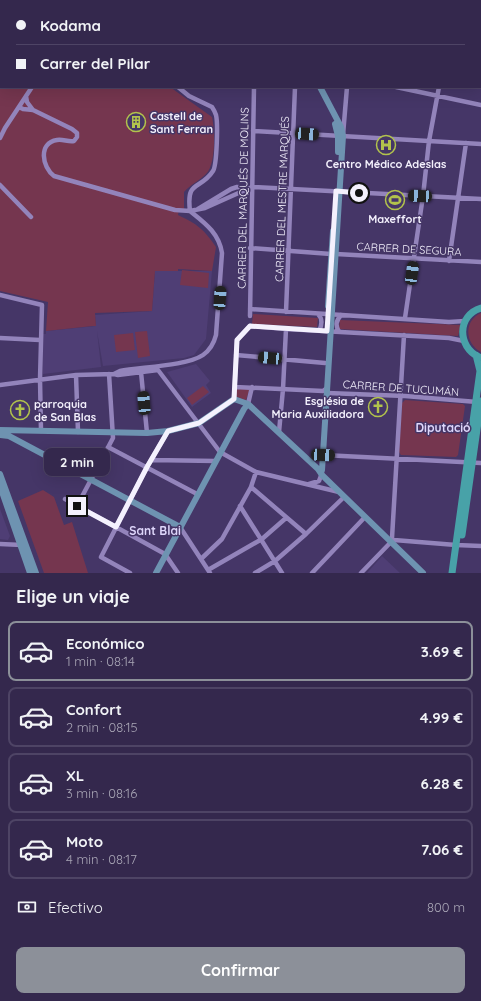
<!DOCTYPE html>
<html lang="es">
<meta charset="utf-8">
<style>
:root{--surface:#34284d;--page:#3c3054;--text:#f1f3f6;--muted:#a9a6b6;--line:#4e4465;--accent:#8c9099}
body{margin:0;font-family:Quicksand,sans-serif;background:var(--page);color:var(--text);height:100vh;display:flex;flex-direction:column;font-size:15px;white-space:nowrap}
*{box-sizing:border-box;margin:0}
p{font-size:13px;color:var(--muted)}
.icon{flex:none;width:22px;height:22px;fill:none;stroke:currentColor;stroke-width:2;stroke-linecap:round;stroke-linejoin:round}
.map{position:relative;height:573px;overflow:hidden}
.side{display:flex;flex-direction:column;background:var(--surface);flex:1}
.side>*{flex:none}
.guide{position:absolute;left:0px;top:0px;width:481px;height:88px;box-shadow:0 4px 16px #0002,0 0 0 1px var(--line);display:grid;align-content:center;height:88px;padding:0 16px;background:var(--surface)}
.end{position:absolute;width:18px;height:18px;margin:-9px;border:5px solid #f4f1fd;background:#111;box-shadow:0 0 0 2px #111}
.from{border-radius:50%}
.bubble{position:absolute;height:28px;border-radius:8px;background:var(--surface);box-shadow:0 4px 16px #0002,0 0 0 1px var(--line);font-size:13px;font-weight:700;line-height:28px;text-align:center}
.car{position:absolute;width:12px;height:24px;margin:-12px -6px;border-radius:5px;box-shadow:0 0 3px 1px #0007;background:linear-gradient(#222 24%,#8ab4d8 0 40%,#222 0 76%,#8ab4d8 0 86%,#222 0)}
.guide b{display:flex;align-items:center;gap:14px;height:38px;font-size:15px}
.guide b+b{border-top:1px solid var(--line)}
.guide i{width:10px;height:10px;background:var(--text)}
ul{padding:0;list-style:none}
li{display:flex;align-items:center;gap:12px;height:60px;margin:0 8px 6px;padding:0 8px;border:2px solid var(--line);border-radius:8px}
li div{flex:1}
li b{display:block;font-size:15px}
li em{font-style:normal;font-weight:700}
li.selected{border-color:var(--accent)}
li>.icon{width:36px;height:36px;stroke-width:1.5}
h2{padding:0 16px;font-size:18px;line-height:48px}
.pay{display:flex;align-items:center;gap:10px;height:44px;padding:0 16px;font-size:15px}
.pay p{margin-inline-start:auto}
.cta{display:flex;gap:8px;margin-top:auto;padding:8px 16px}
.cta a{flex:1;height:46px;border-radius:8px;background:var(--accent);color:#fff;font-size:16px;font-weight:700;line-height:46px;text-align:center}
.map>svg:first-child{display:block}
.built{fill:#4f3e75}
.green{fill:#75364f}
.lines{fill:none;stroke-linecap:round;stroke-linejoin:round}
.street{stroke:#9384bb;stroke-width:4.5}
.secondary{stroke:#6e93b1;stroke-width:6}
.primary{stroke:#48a2a8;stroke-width:7}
.route{stroke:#f4f1fd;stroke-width:5}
.labels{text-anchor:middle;stroke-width:3;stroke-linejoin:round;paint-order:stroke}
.poi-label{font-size:11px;font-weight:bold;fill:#f4f1fd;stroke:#453667;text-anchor:start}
.street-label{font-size:11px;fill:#f4f1fd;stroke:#453667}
.neighbourhood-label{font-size:12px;font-weight:bold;fill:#dfd7fb;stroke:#453667}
</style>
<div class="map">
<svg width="481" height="573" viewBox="0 0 481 573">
<rect width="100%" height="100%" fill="#453667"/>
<path class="built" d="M155,271H212L206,339L194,355L184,358L103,366L97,331L101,367L43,374V334H46V331L96,326L95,315L152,311Z
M196,364L210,381L206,385L211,393L192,407L167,372Z
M0,509L10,536L8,540L0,539Z
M382,556L400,573H367Z"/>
<path class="green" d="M0,0H98L99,1H1V51Z
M0,59L1,87H170L212,117C215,130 216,165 206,174C199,181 190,185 184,192V211L179,210L178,215C197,224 204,229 216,247L212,271L178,269V271H155L152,311L95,313L96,326H93L46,331L48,302L0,291Z
M182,270L209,273L208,288L180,285Z
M481,313V352C465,344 463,321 481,313Z
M253,314L318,318L317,327L252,324Z
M340,320L461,325L458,336L339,329Z
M147,331L150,356L138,358L135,332Z
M133,333L135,350L116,352L114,335Z
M203,386L209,392L192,405L187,398Z
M237,388H250L246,400L236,397Z
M405,400L463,404L465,406L458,455L456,457L401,455L399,452L402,403Z
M43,490L54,497L64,525L72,522L88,573H44L18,501Z"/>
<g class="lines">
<path class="street" d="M103,0V1
M121,0L122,1
M392,0L395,1
M173,1L174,0
M231,1L232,0
M302,1L303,0
M480,35L481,36
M0,54H1
M480,68H481
M178,87L189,96L212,107C214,110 215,112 216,115C218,123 217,165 213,171C200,191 186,179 190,211
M396,87L481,105
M26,96L27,102L33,110
M19,107L23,109L33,110L72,129L77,133V137L74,141C68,142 63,139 57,140C38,143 42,167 54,176L175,210L190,211L205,208L252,187L481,199
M253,131L481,144
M343,135L347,87
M0,138L5,128L32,87
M0,185L31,217
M198,209L231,189L237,187L247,188
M250,248L331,254
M336,254L481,262
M449,261L466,143
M0,295L42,305L40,379L41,431
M250,309L449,322L465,321
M286,312L295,87
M318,314C323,319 322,325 319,331
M250,316L254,87
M405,318L423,196L429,141L439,87
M250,326L286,329L449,338L464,341
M339,332C335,325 336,321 341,315
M0,338L40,340
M236,355L325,363
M141,372L147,433
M114,374L118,375L158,370L220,452L256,472L339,492
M76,375L78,432
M0,385L76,375L114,374L120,371C140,367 187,366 203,355C210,350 214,343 216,335L222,253C219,233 205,223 190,211
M235,387L323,391L327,388
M327,393L405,396L477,402
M234,399L237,340L250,326
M248,404L252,387
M279,432L283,389L286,329
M108,447L197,494
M323,455L481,463
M151,460L216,461
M309,484L319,481L322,473
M251,487L306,534
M65,499L165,554L178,573
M77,506L113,438L109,374
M240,506L282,573
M180,527L210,573
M392,538L404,335
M0,544L22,545
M201,559L222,539L251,487L256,472
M208,570L262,539L286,518
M130,573L101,557L147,467L168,431
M255,573L275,561L306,534L344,497
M312,573L365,517
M361,573L391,542L394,540L456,545L481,546"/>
<path class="secondary" d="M274,0V1
M320,87L341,127L343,136L322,470
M335,124L338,136V152
M328,306L333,231
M0,430L147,433L168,431L199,423L234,399L248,404L318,469L322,475L423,573
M0,435L9,436L180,527
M0,474L36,573
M0,486L30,573
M156,573L244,409L248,404"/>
<path class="primary" d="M479,357C457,347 457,315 481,308
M462,535L481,401
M452,573L480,371L476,355"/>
</g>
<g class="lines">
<path class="route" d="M77,506L116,527L147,467L168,431L199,423L234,399L237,340L250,326L327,331L336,191L359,193"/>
</g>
<defs>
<g id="building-ring" transform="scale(1)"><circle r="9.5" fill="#453667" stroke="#b2c34c" stroke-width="1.5"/><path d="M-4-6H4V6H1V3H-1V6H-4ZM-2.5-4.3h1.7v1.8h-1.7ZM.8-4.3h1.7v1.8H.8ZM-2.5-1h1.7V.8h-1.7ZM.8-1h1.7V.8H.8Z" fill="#b2c34c"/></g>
<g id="hospital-ring" transform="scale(1)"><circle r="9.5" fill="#453667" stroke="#b2c34c" stroke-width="1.5"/><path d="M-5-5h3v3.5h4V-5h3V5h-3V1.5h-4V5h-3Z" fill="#b2c34c"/></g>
<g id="stadium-ring" transform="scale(1)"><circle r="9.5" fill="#453667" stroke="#b2c34c" stroke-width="1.5"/><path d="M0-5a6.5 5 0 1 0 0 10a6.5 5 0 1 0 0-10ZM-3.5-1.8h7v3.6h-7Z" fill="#b2c34c"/></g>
<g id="church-ring" transform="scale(1)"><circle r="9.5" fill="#453667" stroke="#b2c34c" stroke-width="1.5"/><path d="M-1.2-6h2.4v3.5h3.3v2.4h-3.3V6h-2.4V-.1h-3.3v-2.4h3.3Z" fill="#b2c34c"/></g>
</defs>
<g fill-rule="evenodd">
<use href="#building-ring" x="136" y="122"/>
<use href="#hospital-ring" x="386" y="145"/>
<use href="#stadium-ring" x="395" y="200"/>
<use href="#church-ring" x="378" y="407"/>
<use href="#church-ring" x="20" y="410"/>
</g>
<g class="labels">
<g class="poi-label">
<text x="150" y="120">Castell de<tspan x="150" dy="13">Sant Ferran</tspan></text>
<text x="386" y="168" text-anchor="middle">Centro Médico Adeslas</text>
<text x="395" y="223" text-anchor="middle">Maxeffort</text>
<text x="364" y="405" text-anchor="end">Església de<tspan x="364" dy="13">Maria Auxiliadora</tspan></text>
<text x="34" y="408">parroquia<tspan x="34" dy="13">de San Blas</tspan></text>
</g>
<g class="street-label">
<text transform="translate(243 198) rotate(-89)" y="4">CARRER DEL MARQUÉS DE MOLINS</text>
<text transform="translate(282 199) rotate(-88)" y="4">CARRER DEL MESTRE MARQUÉS</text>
<text transform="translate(409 249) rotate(3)" y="4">CARRER DE SEGURA</text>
<text transform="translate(401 388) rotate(4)" y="4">CARRER DE TUCUMÁN</text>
</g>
<g class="neighbourhood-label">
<text x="443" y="432">Diputació</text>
<text x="155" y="535">Sant Blai</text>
</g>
</g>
</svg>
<i class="end from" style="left:359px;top:193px"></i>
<i class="end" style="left:77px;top:506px"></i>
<div class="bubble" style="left:44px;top:448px;width:66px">2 min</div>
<i class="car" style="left:307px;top:134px;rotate:94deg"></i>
<i class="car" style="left:420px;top:196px;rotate:273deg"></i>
<i class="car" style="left:412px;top:273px;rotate:8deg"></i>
<i class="car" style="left:220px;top:298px;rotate:4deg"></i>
<i class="car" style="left:270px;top:358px;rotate:275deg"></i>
<i class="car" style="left:144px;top:403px;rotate:355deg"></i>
<i class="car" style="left:323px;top:455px;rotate:93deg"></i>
<div class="guide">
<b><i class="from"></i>Kodama</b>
<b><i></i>Carrer del Pilar</b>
</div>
</div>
<section class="side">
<h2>Elige un viaje</h2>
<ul>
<li class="selected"><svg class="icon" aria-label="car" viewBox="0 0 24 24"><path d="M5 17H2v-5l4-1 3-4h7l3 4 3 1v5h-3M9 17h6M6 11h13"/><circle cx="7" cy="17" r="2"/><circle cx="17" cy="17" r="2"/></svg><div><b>Económico</b><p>1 min · 08:14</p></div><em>3.69 €</em></li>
<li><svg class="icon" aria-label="car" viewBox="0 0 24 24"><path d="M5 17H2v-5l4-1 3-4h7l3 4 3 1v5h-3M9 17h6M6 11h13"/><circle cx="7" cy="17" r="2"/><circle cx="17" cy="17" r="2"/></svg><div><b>Confort</b><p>2 min · 08:15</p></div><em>4.99 €</em></li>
<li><svg class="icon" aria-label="car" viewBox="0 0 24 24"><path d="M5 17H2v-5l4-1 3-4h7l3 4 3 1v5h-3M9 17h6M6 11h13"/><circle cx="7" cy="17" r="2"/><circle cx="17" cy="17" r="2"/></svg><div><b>XL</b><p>3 min · 08:16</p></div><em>6.28 €</em></li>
<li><svg class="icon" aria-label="car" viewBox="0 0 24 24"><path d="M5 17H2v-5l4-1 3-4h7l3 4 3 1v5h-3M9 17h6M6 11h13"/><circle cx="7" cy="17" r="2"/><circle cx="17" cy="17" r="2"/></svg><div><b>Moto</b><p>4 min · 08:17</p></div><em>7.06 €</em></li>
</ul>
<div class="pay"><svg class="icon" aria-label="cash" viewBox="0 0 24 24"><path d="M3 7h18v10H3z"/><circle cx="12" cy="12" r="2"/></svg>Efectivo<p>800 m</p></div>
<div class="cta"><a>Confirmar</a></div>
</section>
